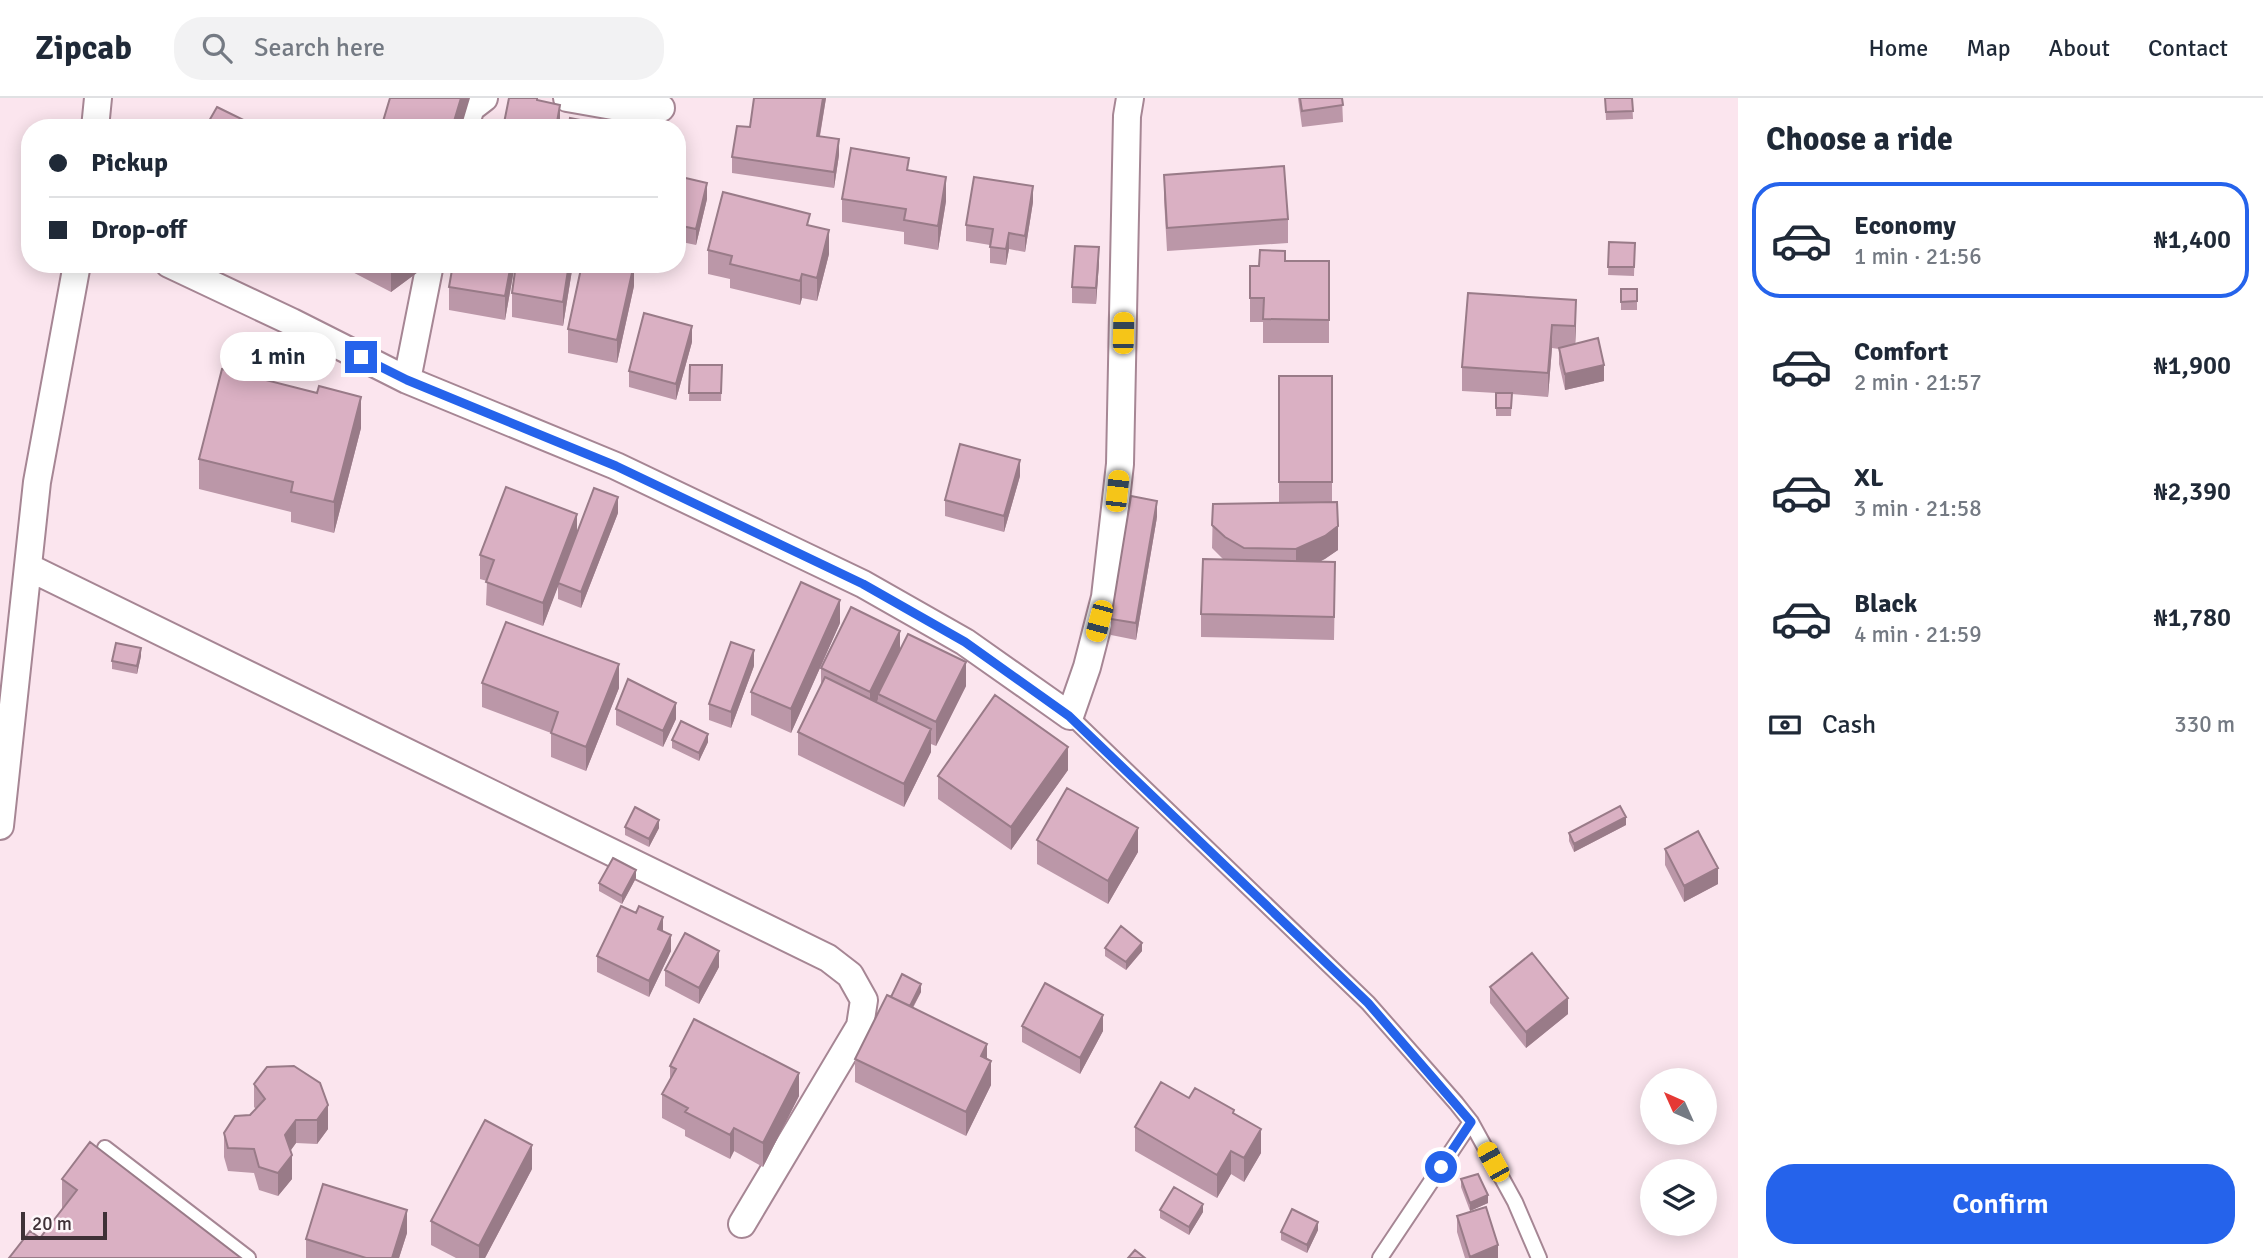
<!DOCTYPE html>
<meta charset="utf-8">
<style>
:root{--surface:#fff;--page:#f2f2f3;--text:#1f2937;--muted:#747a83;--line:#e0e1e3;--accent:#2563eb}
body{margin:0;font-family:Signika,sans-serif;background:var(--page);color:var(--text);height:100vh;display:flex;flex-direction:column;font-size:26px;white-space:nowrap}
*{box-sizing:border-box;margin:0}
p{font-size:23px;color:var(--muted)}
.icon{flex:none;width:38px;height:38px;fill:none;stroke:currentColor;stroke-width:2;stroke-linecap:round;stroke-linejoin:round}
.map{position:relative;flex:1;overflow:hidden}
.side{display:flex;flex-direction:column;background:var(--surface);width:525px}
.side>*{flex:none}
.banner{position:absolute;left:21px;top:21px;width:665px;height:154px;border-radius:28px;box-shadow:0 4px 18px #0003;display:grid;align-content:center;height:154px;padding:0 28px;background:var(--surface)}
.needle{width:46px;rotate:315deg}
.controls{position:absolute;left:1640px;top:970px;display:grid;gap:14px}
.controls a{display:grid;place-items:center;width:77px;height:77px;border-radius:50%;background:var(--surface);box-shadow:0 4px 18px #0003;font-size:35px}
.scale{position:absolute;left:21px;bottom:18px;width:86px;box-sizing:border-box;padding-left:7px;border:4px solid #3f3137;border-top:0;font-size:19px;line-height:24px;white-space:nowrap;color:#3f3137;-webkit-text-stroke:5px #fef7fa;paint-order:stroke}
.end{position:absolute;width:32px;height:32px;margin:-16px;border:9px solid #2563eb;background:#fff;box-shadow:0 0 0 4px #fff}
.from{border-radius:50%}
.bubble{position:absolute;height:49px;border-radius:24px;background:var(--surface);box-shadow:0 4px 18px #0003;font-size:23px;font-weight:600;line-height:49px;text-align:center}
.car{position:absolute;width:21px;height:42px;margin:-21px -10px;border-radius:9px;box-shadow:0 0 5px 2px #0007;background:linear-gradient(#f5c518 24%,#345 0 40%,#f5c518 0 76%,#345 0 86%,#f5c518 0)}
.banner b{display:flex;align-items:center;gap:24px;height:66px;font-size:26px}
.banner b+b{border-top:2px solid var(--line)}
.banner i{width:18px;height:18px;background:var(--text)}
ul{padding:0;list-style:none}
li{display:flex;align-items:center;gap:21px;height:116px;margin:0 14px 10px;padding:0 14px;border:4px solid transparent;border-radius:28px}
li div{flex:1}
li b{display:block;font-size:26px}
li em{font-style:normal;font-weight:600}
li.current{border-color:var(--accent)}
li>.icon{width:63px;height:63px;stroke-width:1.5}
h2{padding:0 28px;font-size:32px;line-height:84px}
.pay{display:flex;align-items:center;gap:18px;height:77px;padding:0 28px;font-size:26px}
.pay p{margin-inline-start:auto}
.primary-button{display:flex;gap:14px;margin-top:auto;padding:14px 28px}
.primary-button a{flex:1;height:80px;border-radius:28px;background:var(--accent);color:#fff;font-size:28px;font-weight:600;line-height:80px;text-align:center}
header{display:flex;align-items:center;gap:42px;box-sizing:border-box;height:98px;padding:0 35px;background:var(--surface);border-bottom:2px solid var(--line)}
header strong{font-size:33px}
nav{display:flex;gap:38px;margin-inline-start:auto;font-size:24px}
.search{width:490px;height:63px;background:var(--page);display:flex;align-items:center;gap:18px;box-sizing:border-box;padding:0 24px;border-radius:28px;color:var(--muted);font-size:26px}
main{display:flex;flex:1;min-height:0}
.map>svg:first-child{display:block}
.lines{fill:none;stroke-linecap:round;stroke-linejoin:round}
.lane-casing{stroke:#a68694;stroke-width:18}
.street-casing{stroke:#a68694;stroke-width:30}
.lane{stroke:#fff;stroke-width:14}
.street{stroke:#fff;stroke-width:26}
.wall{fill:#bb97a8}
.shaded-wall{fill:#997b88}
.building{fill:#dab0c3;stroke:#997b88;stroke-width:2}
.route{stroke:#2563eb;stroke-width:9}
</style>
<header>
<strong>Zipcab</strong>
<div class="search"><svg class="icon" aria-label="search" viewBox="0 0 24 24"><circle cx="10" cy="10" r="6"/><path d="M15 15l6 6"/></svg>Search here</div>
<nav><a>Home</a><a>Map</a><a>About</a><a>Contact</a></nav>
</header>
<main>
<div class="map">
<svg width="1738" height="1160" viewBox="0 0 1738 1160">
<rect width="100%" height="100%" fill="#fbe5ee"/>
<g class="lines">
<g class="lane-casing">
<path id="lane" d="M1070,618L1368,905L1456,1005L1471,1024L1515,1104L1539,1160
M105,1050L248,1160
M1380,1160L1471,1024"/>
</g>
<g class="street-casing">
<path id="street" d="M567,0L624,10H661
M95,30L98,0
M464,30L471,10L484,0
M169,166L292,224L407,282L616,368L863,486L965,544L1070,618L1087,569L1105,499L1120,366L1127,18L1130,0
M407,282L430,166
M28,469L828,860L850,877L864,902L860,928L742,1126
M0,728L37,384L77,166"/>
</g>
<use href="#lane" class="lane"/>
<use href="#street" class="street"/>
</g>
<path class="wall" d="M754,0H826L820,38L839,57L834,90L732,75V59L750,29Z
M1298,0H1342L1343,24L1302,29Z
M1605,0H1632L1633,21L1606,22Z
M909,72L946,103L938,152L904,146V134L842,124V101Z
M1164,77L1288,121V145L1167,153L1164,101Z
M677,78L707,101L696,147L677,143Z
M1033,104L1025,154L1009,151L1006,167L990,165V147L966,143V127Z
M810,128L829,156L817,203L802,200L800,207L730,190V181L708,176V152Z
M1609,144L1635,145L1634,178L1608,177Z
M1285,163H1329V245H1263V224H1250V168H1259Z
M1099,165L1096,206L1072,205V189Z
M337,166H420L418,174L391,194Z
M515,166L505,222L449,212V189Z
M516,166H573L563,228L512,219V195Z
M634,188L617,265L568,255V231Z
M1621,191H1637V212H1621Z
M1468,195L1576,226L1575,246L1604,283L1565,292L1559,266V251L1552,250L1548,299L1512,296L1511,318H1496V295L1462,293V269Z
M692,244L676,302L629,289V273Z
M690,267H722L721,303H689Z
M1279,278H1332V404L1338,452L1321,463L1335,487L1334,542L1201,539V516L1223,461L1212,450L1213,406L1279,405Z
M361,330L334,435L291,424V414L199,391V361Z
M1020,378L1004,434L945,418V402Z
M618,415L581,510L558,501V487L543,528L486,507L487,483L480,481V457L577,436Z
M1157,419L1136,542L1111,537V521Z
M840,525L791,635L751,617V594Z
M900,552L966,588L936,648L931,646V654L904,709L798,657V634L821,587V570Z
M141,558L137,576L112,571V563Z
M754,568L731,630L709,622V606Z
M482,585L619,590L586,673L551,659V635L482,609Z
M616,611L676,621L663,649L616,627Z
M672,642L708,644L699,663L672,650Z
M1068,672L1011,752L938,701V678Z
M1626,727L1574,754L1569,743V735Z
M625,729L659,730L649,749L625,737Z
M1037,742L1138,754L1108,806L1037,766Z
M1665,751L1718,786L1684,804L1665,767Z
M636,780L622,806L599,793V785Z
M663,833L671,853L649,899L597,874V858Z
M1105,850L1142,853L1126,872L1105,858Z
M719,869L699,906L665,888V872Z
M1490,889L1568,916L1526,950L1490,905Z
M921,894L913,910L987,961L991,987L966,1038L855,984V961L891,899Z
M1022,928L1103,933L1080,976L1022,944Z
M670,968L799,998L763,1069L734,1053L730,1061L685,1038V1032L662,1020V996L670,981Z
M267,969L328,1031L317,1046L296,1045L291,1052L292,1081L278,1098L259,1092L254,1075L228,1073L224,1059V1035L250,1017L256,1011L254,1009V986Z
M1189,1000L1234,1016L1261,1055L1244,1084L1231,1076L1217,1100L1135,1053V1029Z
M532,1071L485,1160H456L431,1147V1123Z
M62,1081L241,1160L40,1140L62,1111Z
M1461,1081L1488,1105L1470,1113L1461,1089Z
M1160,1112L1203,1114L1189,1137L1160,1120Z
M1457,1118L1498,1160H1465L1457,1134Z
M1318,1132L1307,1155L1281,1142V1134Z
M407,1135L399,1160H306V1141Z"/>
<path class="shaded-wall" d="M461,0H470L461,30H452Z
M823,0H826L817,54V38Z
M560,7V30H556Z
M839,41V57L834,90V74Z
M946,79V103L938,152V128Z
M707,85V101L696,147V131Z
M1033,88V104L1025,154V138Z
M829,132V156L817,203V180Z
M1009,135V151L1006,167V151Z
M1099,149V165L1096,206V190Z
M391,166H420L418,174L391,194Z
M511,166H515L505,222V198Z
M569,166H573L563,228V204Z
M634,166V188L617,265V242Z
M802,176V200L800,207V183Z
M1576,202V226L1575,252V228Z
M1552,227V250L1548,299V275Z
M692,228V244L676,302V286Z
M1604,267V283L1565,292V276Z
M361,299V330L334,435V404Z
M1020,362V378L1004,434V418Z
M618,399V415L581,510V494Z
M1157,403V419L1136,542V525Z
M577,416V439L543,528V505Z
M1338,428V452L1325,461L1296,475V451Z
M840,502V525L791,635V611Z
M900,533V557L878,596V601L870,618V594Z
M141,550V558L137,576V568Z
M754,552V568L731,630V614Z
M966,564V588L936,648V624Z
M619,566V590L586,673V649Z
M676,605V621L663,649V633Z
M931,631V654L904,709V686Z
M708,636V644L699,663V655Z
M1068,649V672L1011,752V729Z
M1626,719V727L1574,754V746Z
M659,722V730L649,749V741Z
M1138,730V754L1108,806V783Z
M1718,770V786L1684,804V788Z
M636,772V780L622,806V798Z
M663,819V835L658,831Z
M671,837V853L649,899V883Z
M1142,845V853L1126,872V864Z
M719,853V869L699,906V890Z
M921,886V894L909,916V908Z
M1568,900V916L1526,950V934Z
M1103,917V933L1080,976V960Z
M987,946V969L981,958Z
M991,963V987L966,1038V1014Z
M799,975V998L763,1069V1045Z
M328,1007V1031L317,1046V1022Z
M296,1022V1045L285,1060V1037Z
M734,1030V1053L730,1061V1037Z
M1261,1031V1055L1244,1084V1060Z
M532,1047V1071L485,1160H479V1148Z
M1231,1053V1076L1217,1100V1077Z
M292,1057V1081L278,1098V1075Z
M1488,1097V1105L1470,1113V1105Z
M1203,1106V1114L1189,1137V1129Z
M407,1112V1135L399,1160H392Z
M1318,1124V1132L1307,1155V1147Z
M1498,1147V1160H1470V1159Z"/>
<path class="building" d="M390,0H461L452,30H381Z
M509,0H537V2L560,7L556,30H503Z
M754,0H823L817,38L839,41L834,74L732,59L737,28L750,29Z
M1300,0H1342L1343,7L1302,13Z
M1605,0H1632L1633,13L1606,14Z
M217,9L260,30H205Z
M570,20L601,26V30H568Z
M851,50L909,60L907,72L946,79L938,128L904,122L906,111L842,101Z
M1284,68L1288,121L1167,130L1164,77Z
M677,78L707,85L696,131L677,127Z
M974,79L1033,88L1025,138L1009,135L1006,151L990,149L993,131L966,127Z
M723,94L810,116L807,127L829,132L817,180L802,176L800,183L730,166L732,158L708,152Z
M1609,144L1635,145L1634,169H1608Z
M1075,148L1099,149L1096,190L1072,189Z
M1260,152L1285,153V163H1329V222L1263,221L1264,200H1250V168H1259Z
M453,166H511L505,198L449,189Z
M516,166H569L563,204L512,195Z
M582,166H634L617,242L568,231Z
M1621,191H1637V203L1621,204Z
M1468,195L1576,202L1575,228L1552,227L1548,275L1462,269Z
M644,215L692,228L676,286L629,273Z
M1598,240L1604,267L1565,276L1559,250Z
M690,267H722L721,295H689Z
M222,271L317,295L319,288L361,299L334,404L291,394L293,384L199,361Z
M1279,278H1332V384H1279Z
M1496,295H1512L1511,310H1496Z
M960,346L1020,362L1004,418L945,402Z
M506,389L577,416L543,505L486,484L494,462L480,457Z
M594,390L618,399L581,494L558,485Z
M1131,398L1157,403L1136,525L1111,521Z
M1337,404L1338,428L1325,438L1296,451L1244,450L1225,439L1212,427L1213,406Z
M1203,461L1335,464L1334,519L1201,516Z
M801,484L840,502L791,611L751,594Z
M851,509L900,533L870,594L821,570Z
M506,524L619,566L586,649L551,635L558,614L482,585Z
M908,536L966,564L936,624L878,596Z
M731,544L754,552L731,614L709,606Z
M116,545L141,550L137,568L112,563Z
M825,579L931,631L904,686L798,634Z
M628,581L676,605L663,633L616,611Z
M995,597L1068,649L1011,729L938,678Z
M681,623L708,636L699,655L672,642Z
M1067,690L1138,730L1108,783L1037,742Z
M1620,708L1626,719L1574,746L1569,735Z
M635,709L659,722L649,741L625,729Z
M1698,733L1718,770L1684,788L1665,751Z
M613,760L636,772L622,798L599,785Z
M621,808L636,815L639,808L663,819L658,831L671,837L649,883L597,858Z
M1121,828L1142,845L1126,864L1105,850Z
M685,835L719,853L699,890L665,872Z
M1532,855L1568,900L1526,934L1490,889Z
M902,876L921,886L910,908L891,899Z
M1045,885L1103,917L1080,960L1022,928Z
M887,897L987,946L981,958L991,963L966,1014L855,961Z
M694,921L799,975L763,1045L734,1030L730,1037L685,1014L688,1010L662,996L676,971L670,968Z
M294,968L320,985L328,1007L317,1022H296L285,1037L292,1057L278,1075L259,1069L254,1051L228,1050L224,1035L235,1018L250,1017L265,1001L254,986L267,969Z
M1161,984L1189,1000L1195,990L1234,1012L1233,1015L1261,1031L1244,1060L1231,1053L1217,1077L1135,1029Z
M485,1022L532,1047L479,1148L431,1123Z
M90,1044L241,1160H9L30,1133L40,1140L77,1092L62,1081Z
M1478,1076L1488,1097L1470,1105L1461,1081Z
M323,1086L407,1112L392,1160H366L306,1141Z
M1174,1089L1203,1106L1189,1129L1160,1112Z
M1486,1109L1498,1147L1470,1159L1457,1118Z
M1292,1111L1318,1124L1307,1147L1281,1134Z
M1135,1152L1145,1160H1128Z"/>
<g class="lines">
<path class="route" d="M361,259L407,282L616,368L863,486L965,544L1069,618L1368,905L1471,1024L1441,1069"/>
</g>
</svg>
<div class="controls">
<a><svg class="needle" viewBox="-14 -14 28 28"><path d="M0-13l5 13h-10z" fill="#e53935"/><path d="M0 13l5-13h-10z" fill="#747a83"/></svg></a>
<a><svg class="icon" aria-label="layers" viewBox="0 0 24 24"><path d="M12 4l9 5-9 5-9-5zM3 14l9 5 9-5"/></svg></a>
</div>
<div class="scale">20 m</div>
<i class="end from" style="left:1441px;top:1069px"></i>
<i class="end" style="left:361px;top:259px"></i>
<div class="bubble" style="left:220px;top:234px;width:116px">1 min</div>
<i class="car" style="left:1123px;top:235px;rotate:1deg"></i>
<i class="car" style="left:1117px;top:393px;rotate:6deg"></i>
<i class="car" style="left:1099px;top:523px;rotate:195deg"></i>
<i class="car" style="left:1493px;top:1064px;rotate:331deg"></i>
<div class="banner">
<b><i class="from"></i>Pickup</b>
<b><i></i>Drop-off</b>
</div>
</div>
<section class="side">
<h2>Choose a ride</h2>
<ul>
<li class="current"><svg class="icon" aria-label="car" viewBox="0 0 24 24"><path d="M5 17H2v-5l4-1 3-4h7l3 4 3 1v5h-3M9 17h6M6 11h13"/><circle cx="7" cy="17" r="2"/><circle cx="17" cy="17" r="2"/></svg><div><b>Economy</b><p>1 min · 21:56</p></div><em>₦1,400</em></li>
<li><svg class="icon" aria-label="car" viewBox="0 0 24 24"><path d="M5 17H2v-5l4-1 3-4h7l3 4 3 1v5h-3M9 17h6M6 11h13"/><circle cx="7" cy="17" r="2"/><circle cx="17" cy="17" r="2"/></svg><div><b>Comfort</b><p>2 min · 21:57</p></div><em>₦1,900</em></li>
<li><svg class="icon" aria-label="car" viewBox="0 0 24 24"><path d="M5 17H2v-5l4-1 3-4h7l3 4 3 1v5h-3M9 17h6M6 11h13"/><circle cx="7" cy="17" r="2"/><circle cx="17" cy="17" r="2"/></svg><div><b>XL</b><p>3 min · 21:58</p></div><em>₦2,390</em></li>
<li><svg class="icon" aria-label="car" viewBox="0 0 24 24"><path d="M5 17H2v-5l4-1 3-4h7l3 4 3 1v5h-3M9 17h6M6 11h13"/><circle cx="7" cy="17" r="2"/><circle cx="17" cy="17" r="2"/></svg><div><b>Black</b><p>4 min · 21:59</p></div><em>₦1,780</em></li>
</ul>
<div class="pay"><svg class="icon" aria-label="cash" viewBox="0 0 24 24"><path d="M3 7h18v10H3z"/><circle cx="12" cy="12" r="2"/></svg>Cash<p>330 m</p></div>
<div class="primary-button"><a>Confirm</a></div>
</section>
</main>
